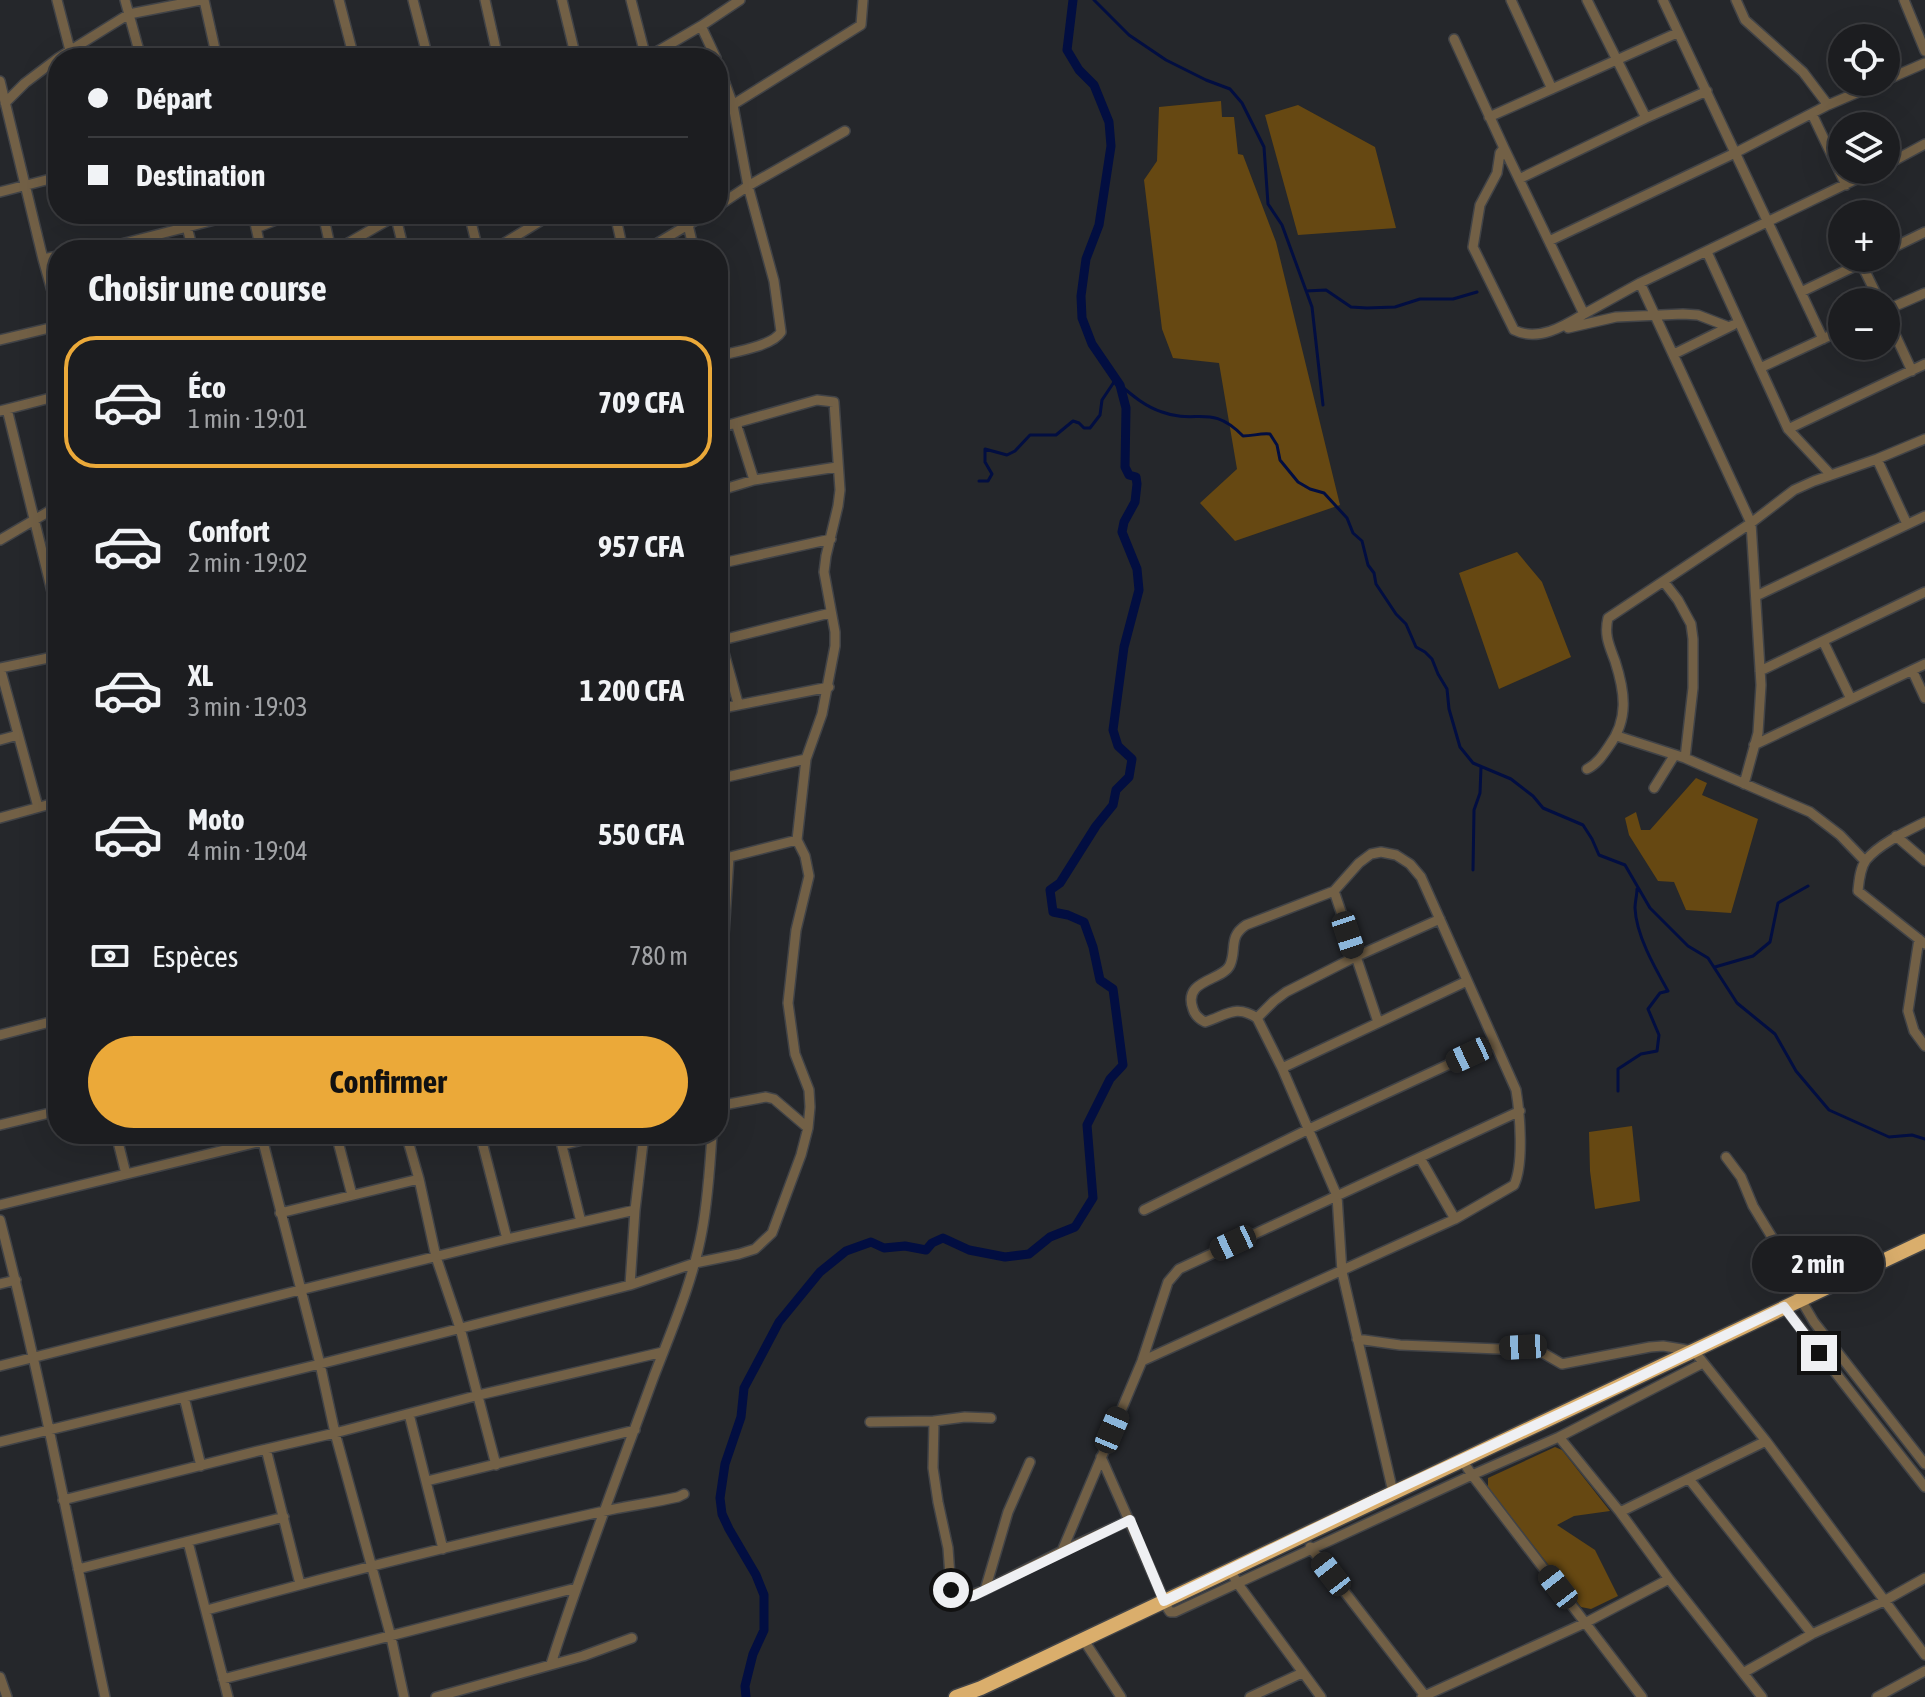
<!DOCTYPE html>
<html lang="fr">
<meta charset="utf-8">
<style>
:root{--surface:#1c1d20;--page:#252629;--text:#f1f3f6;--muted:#a0a2a5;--line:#3a3b3e;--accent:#eba939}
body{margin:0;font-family:"Asap Condensed",sans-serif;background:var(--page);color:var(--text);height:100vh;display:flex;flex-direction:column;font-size:30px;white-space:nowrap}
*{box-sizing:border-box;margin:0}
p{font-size:26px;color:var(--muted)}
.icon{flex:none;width:44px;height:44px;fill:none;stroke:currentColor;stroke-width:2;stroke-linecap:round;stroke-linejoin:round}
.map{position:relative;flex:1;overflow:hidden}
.side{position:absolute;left:48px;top:240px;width:680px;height:904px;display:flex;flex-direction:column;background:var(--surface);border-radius:32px;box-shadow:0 8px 32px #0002,0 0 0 2px var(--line)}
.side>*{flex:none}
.banner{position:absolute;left:48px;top:48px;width:680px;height:176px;border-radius:32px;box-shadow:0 8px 32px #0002,0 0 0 2px var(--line);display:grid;align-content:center;height:176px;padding:0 40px;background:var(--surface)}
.controls{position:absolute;left:1828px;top:24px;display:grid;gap:16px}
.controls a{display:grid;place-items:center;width:72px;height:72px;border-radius:50%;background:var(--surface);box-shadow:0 8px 32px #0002,0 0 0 2px var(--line);font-size:40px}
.end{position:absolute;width:36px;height:36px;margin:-18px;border:10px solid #eff0f3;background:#111;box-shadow:0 0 0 4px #111}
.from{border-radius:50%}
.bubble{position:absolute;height:56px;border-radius:28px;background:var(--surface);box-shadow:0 8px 32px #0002,0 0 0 2px var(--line);font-size:26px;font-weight:700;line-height:56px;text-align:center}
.car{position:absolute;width:24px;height:48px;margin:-24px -12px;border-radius:10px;box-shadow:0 0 6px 2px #0007;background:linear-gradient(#222 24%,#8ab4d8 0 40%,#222 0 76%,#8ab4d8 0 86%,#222 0)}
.banner b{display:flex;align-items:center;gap:28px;height:76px;font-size:30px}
.banner b+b{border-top:2px solid var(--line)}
.banner i{width:20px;height:20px;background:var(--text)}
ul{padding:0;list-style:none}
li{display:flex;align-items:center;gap:24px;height:132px;margin:0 16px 12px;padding:0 24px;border:4px solid transparent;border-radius:32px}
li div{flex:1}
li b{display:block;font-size:30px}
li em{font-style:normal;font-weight:700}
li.selected{border-color:var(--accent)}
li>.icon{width:72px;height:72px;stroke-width:1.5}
h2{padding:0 40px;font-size:36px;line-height:96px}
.pay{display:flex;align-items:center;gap:20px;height:88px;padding:0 40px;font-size:30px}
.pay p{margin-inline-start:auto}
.primary-button{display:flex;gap:16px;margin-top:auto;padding:16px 40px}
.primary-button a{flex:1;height:92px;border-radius:48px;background:var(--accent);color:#111;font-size:32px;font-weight:700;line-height:92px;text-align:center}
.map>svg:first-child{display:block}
.forest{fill:#664812}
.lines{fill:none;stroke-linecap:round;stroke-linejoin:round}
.stream{stroke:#020e41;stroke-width:3}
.canal{stroke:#020e41;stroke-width:9}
.minor-casing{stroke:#414347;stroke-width:12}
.highway-casing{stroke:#414347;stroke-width:17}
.minor{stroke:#726046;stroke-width:9}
.highway{stroke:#daae6c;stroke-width:14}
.route{stroke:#eff0f3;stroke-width:10}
</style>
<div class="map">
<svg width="1925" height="1697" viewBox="0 0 1925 1697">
<rect width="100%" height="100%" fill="#25272b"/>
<path class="forest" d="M1221,101L1222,117H1234L1238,154L1243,155L1276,242L1340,505L1235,541L1200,503L1237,469L1219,363L1173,358L1162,329L1144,180L1157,161L1159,107Z
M1298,105L1375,147L1396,228L1298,235L1265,115Z
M1517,552L1542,582L1571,657L1499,689L1459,573Z
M1696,778L1707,783L1702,795L1758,819L1731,913L1686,910L1674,882L1658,881L1629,835L1625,818L1636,812L1641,830H1650Z
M1632,1126L1640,1201L1595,1209L1590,1171L1589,1132Z
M1555,1447L1562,1450L1610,1511L1574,1516L1557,1525L1595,1550L1618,1596L1591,1609L1581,1607L1488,1487V1478Z"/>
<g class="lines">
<path class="stream" d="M1094,0L1129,35L1166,60L1206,80L1230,89L1242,103L1264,147L1268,204L1282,225L1312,307L1323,405
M1306,291L1326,290L1351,307L1367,308L1395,307L1420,299H1453L1477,292
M1120,385C1133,396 1146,407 1162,412C1197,425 1211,403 1243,436C1253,436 1260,433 1270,434L1277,445L1280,460L1298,482L1310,489L1324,493L1347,518L1353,533L1362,541L1368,565L1374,573L1376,584L1396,614L1406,624L1416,647L1425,652L1432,659L1438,674L1447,689L1449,709L1460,747L1473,763L1511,779L1533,796L1543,808L1583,825L1592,839L1599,855L1625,865L1650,908L1688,946L1708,958L1737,1003L1775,1034L1796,1071L1829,1110L1889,1137L1912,1135L1925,1139
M979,481H988L992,474L985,462V449L1007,455L1015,451L1030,435H1056L1073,421L1079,423L1084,428H1090L1100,415L1102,400L1116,379
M1473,870L1474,810L1480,793L1481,767
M1715,967L1753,956L1770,942L1778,903L1808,886
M1618,1091V1069L1641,1054L1657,1051L1659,1035L1648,1009L1660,993L1668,991C1655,968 1636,935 1635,908C1635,902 1637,895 1637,889"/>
<path class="canal" d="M746,1697L745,1686L753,1654L764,1630V1595L756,1575L729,1529L722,1514L720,1498L725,1464L741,1417L744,1388L779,1322L820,1272L846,1251L871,1242L884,1248L905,1246L926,1250L932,1243L943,1238L969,1250L1005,1257L1029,1254L1050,1237L1075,1227L1093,1198L1087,1125L1110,1079L1123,1065L1113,989L1100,980L1093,947L1084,922L1068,915L1053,912L1050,890L1060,883L1096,826L1113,805L1116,790L1129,777L1132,759L1118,746L1113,730L1124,647L1139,590L1137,569L1122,532L1124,522L1135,502L1137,484L1136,477L1129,475L1125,467L1126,408L1120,385L1092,344L1082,318L1081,296L1086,259L1099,225L1111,146L1109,122L1094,85L1079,70L1067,50L1073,0"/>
<g class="minor-casing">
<path id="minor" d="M57,0L72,58
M125,0L141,58
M204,0L217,58
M339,0L354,58
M413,0L428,58
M485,0L498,58
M562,0L576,58
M631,0L646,58
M1511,0L1552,89
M1587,0L1646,118
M1663,0L1823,339
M1736,0L1745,20L1803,72L1828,105
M1904,0L1925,51
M701,26L716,58
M1454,39L1504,148L1584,314L1640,283L1875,170
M58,58L129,14L201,0
M646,58L701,26L740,0
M718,64L733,105L748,186L774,281L781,332C773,346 734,352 718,356
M1886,80L1925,63
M0,81L43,259L58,312
M5,103L25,83L58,58
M718,114L861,25L863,0
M1812,114L1846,185
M1489,117L1677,33
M1504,148L1500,153L1497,173L1480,205L1473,247L1514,330C1538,342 1564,326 1584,314
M1886,165L1925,144
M1519,179L1646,118L1707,91
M0,192L58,177
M718,206L748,186L845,131
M253,214L261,250
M323,214L331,250
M395,214L404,250
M469,214L478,250
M615,214L623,250
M688,225L694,250
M187,227L193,250
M256,228L291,214
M1549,241L1735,153L1828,105L1882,82
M91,250L121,244L238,214
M336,250L395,216
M493,250L552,214
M646,250L706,214
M1886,251L1925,232
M1707,252L1788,429L1831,475
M43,259L58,256
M1861,263L1880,302
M1640,283L1751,523L1761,685L1758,733L1744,784
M1801,292L1872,258
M1886,310L1925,293
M1886,315L1912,371
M1568,328L1616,317L1683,314L1698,315L1729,327
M0,340L58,326
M1674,354L1733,325
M1760,368L1842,330
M7,409L58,616
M0,411L58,396
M736,423L754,480
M1788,429L1925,364
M1877,459L1907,524
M718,491L754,480L837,467
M0,540L58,506
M718,564L831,539
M1664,582L1678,600L1691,624L1693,639V688L1685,758
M1756,596L1925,516
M718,631L738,703
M718,641L830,613
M1823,641L1851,699
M0,668L38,807
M0,668L58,656
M1912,670L1925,698
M1760,671L1925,592
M718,709L829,687
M1617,736L1685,758L1810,812L1840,835L1865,861
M0,740L18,735
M1754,745L1925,664
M1587,769C1597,764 1603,755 1609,746C1629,719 1625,692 1615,661C1609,645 1604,635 1608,618L1751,523L1794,490L1814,481L1877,459L1925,439
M718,779L806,759
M1654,788L1674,756
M0,818L58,802
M1925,822C1907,831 1879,844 1866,860C1860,868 1859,881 1858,891L1925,944
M1896,836L1925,861
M718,860L797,840
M1334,891L1378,1022
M1919,939L1908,1011L1914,1031L1925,1046
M1257,1018L1282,1068L1337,1196L1342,1272L1393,1492
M718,1026L729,857
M0,1035L58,1020
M1282,1068L1467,981
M718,1106L766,1097L774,1099L808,1128
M0,1125L58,1111
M116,1134L126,1174
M261,1134L320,1364L335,1433L391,1637L404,1697
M336,1134L352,1195
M406,1134L419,1179L436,1257L460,1328L496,1465
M480,1134L507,1239
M559,1134L581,1222
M562,1145L607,1134
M1726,1157L1741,1177L1753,1206L1778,1247L1801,1300L1814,1322L1925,1464
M1420,1158L1455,1219
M0,1205L262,1141
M1144,1210L1309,1129L1495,1043
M280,1213L419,1179
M0,1220C41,1378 71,1538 105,1697
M0,1284L16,1280
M630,1285L635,1210L644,1134
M1784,1307L1925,1487
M1357,1339L1400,1345L1499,1349L1523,1347L1543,1353L1562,1364L1650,1347L1663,1346L1694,1351L1766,1441L1925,1655
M1142,1361L1455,1219L1514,1185C1524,1164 1520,1114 1516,1090L1421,877L1410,864L1396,855L1381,852L1371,854L1359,863L1334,891L1246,925C1228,937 1237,949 1230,965C1223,981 1182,979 1193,1009C1195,1016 1199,1019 1205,1022C1227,1015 1236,1004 1257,1018L1274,1001L1286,992L1355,957L1440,919
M0,1366L300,1290L507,1239L635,1210
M184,1397L201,1466
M409,1414L443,1549
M991,1418L965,1417L934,1421L933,1468L938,1502L948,1548L951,1590L954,1595L963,1598L985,1590L1008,1512L1030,1462
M870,1422L934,1421
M1559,1437L1620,1512L1669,1579L1762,1697
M0,1442L320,1364L630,1285L695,1263L739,1254L755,1249L772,1233L801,1155L808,1128L810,1107L809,1090L795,1054L788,1003L796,930L809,876L805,856L797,840L806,759L822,714L835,646V632L824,572L826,556L838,506L840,490L834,402L817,400L718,428
M266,1449L300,1584
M1101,1457L1168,1609L1170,1612H1175L1472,1475L1559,1437L1703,1363
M1462,1460L1472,1475L1642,1697
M1689,1479L1812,1634
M427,1481L635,1430
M63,1500L266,1449L335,1433L479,1395L663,1352
M1620,1512L1766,1441
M188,1542L228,1697
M1310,1547L1426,1697
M1062,1551L1142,1361L1168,1282L1179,1269L1520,1111
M78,1569L284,1517
M1230,1570L1238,1584L1321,1697
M985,1590L1062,1551L1130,1520
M207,1610C337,1574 468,1541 600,1512C626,1506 652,1503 678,1497L684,1494
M1083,1639L1121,1697
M551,1664C582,1567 619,1472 654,1376C672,1329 693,1281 702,1231C708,1199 710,1166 712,1134
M1743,1673L1812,1634L1884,1601L1925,1578
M0,1677L7,1697
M223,1679L576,1588
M436,1697L583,1656L632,1638
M1250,1697L1302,1673
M1422,1697L1585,1623L1669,1579
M1877,1697L1925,1671"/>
</g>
<g class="highway-casing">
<path id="highway" d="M956,1697L981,1688L1925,1241"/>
</g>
<use href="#minor" class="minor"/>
<use href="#highway" class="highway"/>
</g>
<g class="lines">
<path class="route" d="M951,1590L959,1598L973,1596L1130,1520L1164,1601L1376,1499L1620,1386L1784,1307L1819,1353"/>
</g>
</svg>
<div class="controls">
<a><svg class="icon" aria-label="locate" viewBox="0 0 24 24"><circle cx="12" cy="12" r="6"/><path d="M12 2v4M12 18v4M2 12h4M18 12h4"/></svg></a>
<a><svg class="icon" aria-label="layers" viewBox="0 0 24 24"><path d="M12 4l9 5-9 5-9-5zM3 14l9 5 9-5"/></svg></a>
<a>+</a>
<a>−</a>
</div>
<i class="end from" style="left:951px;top:1590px"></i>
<i class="end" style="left:1819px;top:1353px"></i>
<div class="bubble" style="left:1752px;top:1236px;width:132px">2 min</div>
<i class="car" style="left:1348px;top:935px;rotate:162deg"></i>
<i class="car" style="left:1469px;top:1055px;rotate:245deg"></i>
<i class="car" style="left:1233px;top:1243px;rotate:245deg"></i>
<i class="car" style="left:1523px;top:1347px;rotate:267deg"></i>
<i class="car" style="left:1112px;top:1430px;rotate:23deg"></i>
<i class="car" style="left:1331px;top:1574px;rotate:322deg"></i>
<i class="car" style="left:1558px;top:1587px;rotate:322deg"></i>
<div class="banner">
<b><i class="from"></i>Départ</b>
<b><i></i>Destination</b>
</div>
<section class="side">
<h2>Choisir une course</h2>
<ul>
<li class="selected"><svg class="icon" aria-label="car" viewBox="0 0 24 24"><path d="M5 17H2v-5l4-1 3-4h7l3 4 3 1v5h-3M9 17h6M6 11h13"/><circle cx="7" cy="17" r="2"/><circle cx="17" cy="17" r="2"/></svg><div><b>Éco</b><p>1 min · 19:01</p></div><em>709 CFA</em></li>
<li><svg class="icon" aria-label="car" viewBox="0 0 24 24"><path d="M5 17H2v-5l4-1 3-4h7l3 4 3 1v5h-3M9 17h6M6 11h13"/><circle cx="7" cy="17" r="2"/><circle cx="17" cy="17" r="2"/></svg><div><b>Confort</b><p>2 min · 19:02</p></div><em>957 CFA</em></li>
<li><svg class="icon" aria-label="car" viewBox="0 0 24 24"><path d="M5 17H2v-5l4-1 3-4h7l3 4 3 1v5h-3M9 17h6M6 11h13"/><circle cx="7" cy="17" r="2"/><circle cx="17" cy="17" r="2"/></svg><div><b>XL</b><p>3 min · 19:03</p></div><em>1 200 CFA</em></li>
<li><svg class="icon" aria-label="car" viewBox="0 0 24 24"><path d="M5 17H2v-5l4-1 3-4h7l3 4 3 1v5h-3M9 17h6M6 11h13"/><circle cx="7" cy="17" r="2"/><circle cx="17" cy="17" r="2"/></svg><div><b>Moto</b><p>4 min · 19:04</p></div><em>550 CFA</em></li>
</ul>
<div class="pay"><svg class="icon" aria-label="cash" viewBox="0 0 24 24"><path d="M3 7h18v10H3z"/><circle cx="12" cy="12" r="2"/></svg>Espèces<p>780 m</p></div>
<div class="primary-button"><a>Confirmer</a></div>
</section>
</div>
